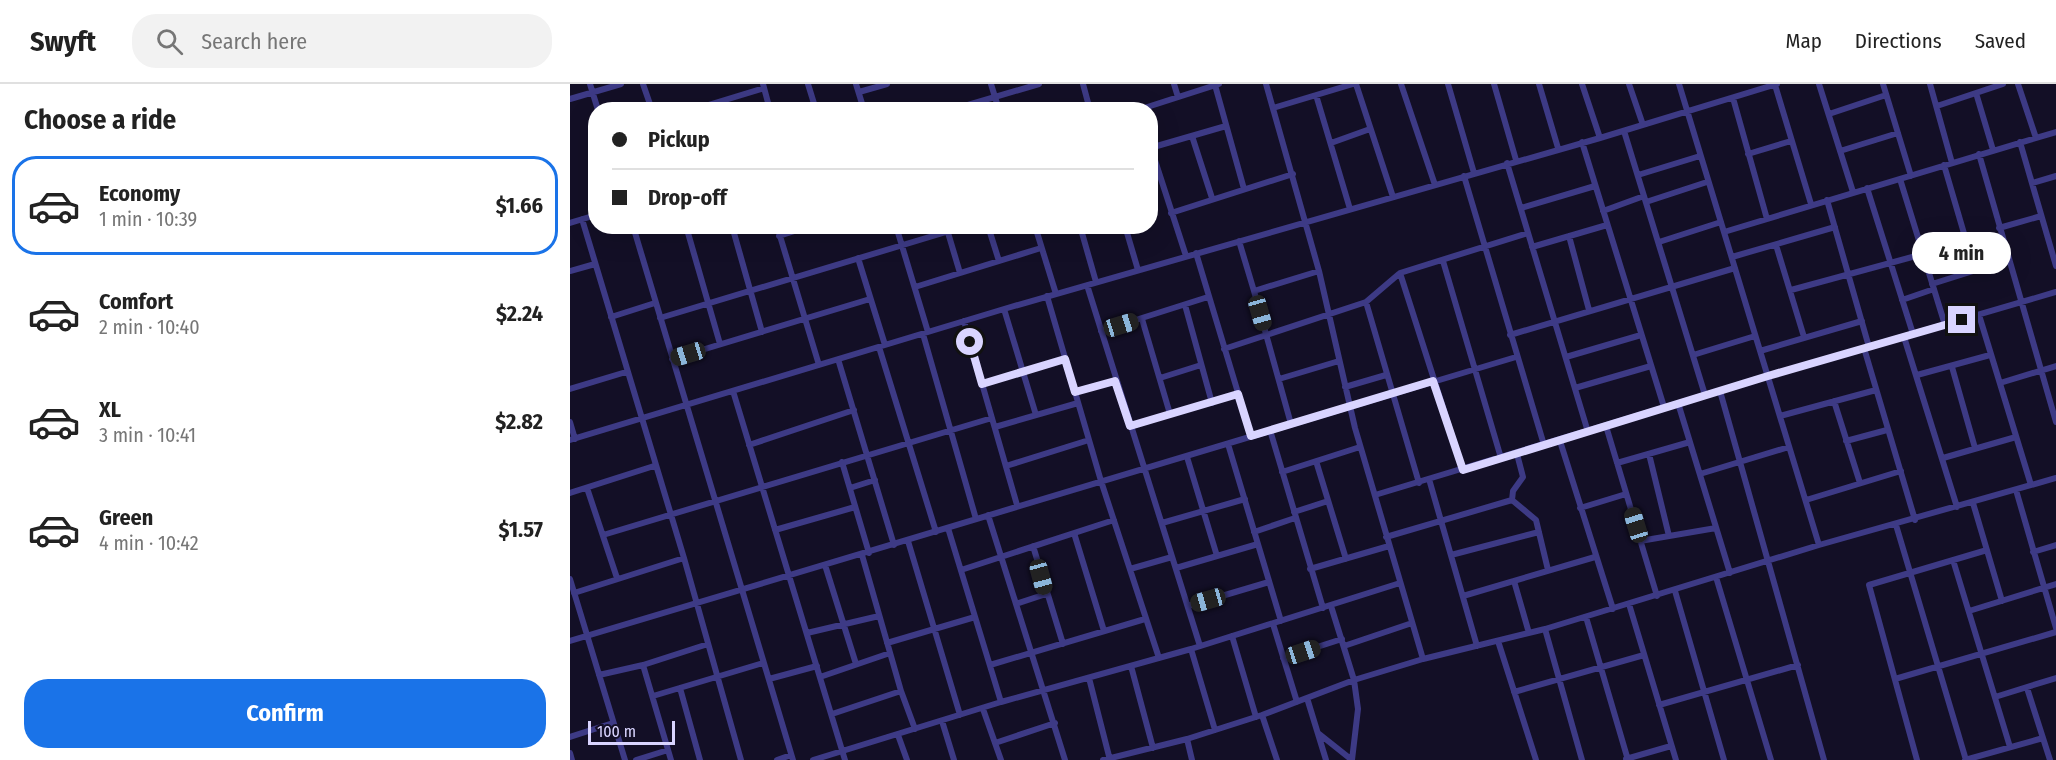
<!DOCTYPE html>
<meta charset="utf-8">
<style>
:root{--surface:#fff;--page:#f2f2f2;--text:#222;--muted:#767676;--line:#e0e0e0;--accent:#1a73e8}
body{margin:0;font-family:"Fira Sans Condensed",sans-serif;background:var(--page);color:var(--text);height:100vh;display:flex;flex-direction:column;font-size:22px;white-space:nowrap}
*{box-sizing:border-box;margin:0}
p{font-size:20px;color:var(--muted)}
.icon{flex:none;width:33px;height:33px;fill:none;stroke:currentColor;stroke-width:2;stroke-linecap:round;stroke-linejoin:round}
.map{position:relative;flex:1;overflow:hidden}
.side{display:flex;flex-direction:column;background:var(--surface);width:570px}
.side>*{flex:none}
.guide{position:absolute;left:18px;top:18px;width:570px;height:132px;border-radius:24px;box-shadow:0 6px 24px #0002;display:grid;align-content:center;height:132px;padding:0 24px;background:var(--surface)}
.scale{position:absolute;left:18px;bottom:15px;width:87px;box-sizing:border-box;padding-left:6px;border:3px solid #d9d4ff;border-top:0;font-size:16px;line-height:21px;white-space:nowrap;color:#d9d4ff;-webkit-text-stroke:4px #130f26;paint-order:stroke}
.end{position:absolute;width:27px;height:27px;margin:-14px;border:8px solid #d9d4ff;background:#111;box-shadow:0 0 0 3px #111}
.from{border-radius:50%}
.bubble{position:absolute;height:42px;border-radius:21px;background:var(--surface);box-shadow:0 6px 24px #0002;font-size:20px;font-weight:700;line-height:42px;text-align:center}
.car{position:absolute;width:18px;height:36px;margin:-18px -9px;border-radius:8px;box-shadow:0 0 4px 2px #0007;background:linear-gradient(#222 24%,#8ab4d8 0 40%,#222 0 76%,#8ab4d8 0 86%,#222 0)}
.guide b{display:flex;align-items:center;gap:21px;height:57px;font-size:22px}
.guide b+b{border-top:2px solid var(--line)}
.guide i{width:15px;height:15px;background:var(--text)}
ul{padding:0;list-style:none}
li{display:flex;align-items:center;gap:18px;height:99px;margin:0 12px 9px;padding:0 12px;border:3px solid transparent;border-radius:24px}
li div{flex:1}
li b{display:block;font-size:22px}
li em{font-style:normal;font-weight:700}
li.active{border-color:var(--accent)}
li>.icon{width:54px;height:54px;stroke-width:1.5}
h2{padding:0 24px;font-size:27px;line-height:72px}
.cta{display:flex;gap:12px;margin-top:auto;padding:12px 24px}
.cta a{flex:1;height:69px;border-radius:24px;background:var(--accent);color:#fff;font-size:24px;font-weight:700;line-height:69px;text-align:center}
header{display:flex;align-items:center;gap:36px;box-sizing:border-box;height:84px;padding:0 30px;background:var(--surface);border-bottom:2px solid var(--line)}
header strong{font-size:28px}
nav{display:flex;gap:33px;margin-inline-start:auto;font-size:21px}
.search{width:420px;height:54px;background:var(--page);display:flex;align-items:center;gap:15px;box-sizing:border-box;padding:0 21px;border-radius:24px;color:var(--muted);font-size:22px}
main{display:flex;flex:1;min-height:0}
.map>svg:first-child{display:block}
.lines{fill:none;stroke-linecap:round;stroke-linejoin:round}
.minor{stroke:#3d3a85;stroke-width:6}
.route{stroke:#d9d4ff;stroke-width:8}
</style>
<header>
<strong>Swyft</strong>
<div class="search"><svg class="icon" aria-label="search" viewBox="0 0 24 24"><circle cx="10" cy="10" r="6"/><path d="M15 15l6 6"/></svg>Search here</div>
<nav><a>Map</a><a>Directions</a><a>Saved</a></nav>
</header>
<main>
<section class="side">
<h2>Choose a ride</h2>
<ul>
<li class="active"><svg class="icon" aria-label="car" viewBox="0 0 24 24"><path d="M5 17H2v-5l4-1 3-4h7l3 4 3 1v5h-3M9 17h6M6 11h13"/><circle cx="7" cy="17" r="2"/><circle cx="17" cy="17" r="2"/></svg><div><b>Economy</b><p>1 min · 10:39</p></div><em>$1.66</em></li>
<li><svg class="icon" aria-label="car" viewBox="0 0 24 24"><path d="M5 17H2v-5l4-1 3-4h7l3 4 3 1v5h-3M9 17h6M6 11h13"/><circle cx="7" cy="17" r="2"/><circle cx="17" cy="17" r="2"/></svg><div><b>Comfort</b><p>2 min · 10:40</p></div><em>$2.24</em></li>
<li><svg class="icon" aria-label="car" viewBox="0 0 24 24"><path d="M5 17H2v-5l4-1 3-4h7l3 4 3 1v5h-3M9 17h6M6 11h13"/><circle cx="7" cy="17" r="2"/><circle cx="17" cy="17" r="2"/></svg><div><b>XL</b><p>3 min · 10:41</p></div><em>$2.82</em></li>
<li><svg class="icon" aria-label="car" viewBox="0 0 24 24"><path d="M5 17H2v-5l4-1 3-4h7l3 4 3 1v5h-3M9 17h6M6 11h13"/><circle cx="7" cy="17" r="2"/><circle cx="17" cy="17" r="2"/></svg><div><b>Green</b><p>4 min · 10:42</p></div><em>$1.57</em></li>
</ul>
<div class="cta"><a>Confirm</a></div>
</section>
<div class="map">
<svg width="1486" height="676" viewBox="0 0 1486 676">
<rect width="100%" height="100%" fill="#130f26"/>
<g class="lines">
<path class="minor" d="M20,0L28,26
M73,0L82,26
M193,0L200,26
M238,0L246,26
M286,0L294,26
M421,0L429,26
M513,0L520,26
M604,0L608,13
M696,0L749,187L785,344L853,575
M786,0L823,113
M831,0L865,101
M878,0L904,89
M924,0L946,76
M969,0L988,64
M1012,0L1030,54
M1059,0L1073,41
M1109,0L1249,461
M1249,0L1283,108
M1313,0L1341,92
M1360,0L1382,79
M1448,0L1466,54
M645,1L674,105
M1205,1L1241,120
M289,8L317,0
M1406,9L1423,66
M746,11L780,125
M1163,14L1197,135
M0,15L51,0
M1367,22L1433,0
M703,24L783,0
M122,26L194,4
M381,26L469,0
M568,26L649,0
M1259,30L1316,11
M1054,47L1135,311
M622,52L642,114
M1012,58L1094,323
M1450,58L1486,182
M761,59L800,45
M580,64L656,42
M581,64L616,172
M1270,67L1328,49
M1178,70L1221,57
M1409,70L1486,338
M937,79L1018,348
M1374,81L1405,187
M1068,91L1130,72
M894,92L974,361
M1330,95L1375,241
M1462,99L1486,92
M1297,104L1343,250
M1257,116L1299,263
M1076,118L1137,98
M951,124L1025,102
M1033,127L1074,112
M601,129L723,90
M12,135L114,474L171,676
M0,139L26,131
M63,142L223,676
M116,142L150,260
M162,142L192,248
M207,142L249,281
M326,142L358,248
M376,142L390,189
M418,142L429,177
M465,142L486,210
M510,142L526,198
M555,142L568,186
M1429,144L1471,132
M1154,148L1486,48
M209,152L240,142
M999,152L1019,226
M669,157L684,207
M1089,158L1151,138
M1206,161L1234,253
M962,163L1037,141
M626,169L681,352
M1162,173L1265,143
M288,174L315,261
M873,177L931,374
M0,187L25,180
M830,189L893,386
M1362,200L1438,176
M517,201L630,562
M345,203L471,164
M1221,206L1353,170
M477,212L531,397L589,574
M1332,216L1364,205
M796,218L849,399
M615,221L642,319
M434,225L466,331
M1409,231L1461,401
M41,233L85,219
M90,234L396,142
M572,235L600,330
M394,237L447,421
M531,247L638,213
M353,250L406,435
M940,251L1165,184
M1334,253L1387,423
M309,263L366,448
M1294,264L1345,436
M654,265L796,218L830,189L958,149
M1190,267L1292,237
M1123,271L1185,252
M996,273L1071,251
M102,275L300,215
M268,275L324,461
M1382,283L1405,364
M1347,291L1420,271
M590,294L631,281
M709,295L769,277
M1430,299L1486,282
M412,300L495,275
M775,303L816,291
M1005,304L1081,282
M0,305L56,288
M163,307L275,676
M1150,307L1254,676
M505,308L545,297
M1264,317L1290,399
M1108,319L1160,489
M1210,332L1306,306
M0,338L5,355
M721,340L684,207L749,187
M560,342L668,310
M1036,342L1087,512
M425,343L508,319
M700,346L753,524
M0,356L434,225L1030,54L1207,0
M990,357L1043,525
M1276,357L1317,346
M658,360L711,537
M179,361L284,326
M947,370L953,393L943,407L942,416L966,436L978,486
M1079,370L1099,452
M617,373L647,472
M1373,374L1446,353
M746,377L776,475
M272,378L299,469
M1047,379L1120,358
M436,382L519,356
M712,388L790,363
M1130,390L1219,363
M859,395L907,562
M17,404L47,494
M280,404L305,396
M1446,406L1486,544
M0,409L84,382
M805,411L1198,292L1486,208
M1236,416L1331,387
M1403,419L1432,517
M1010,424L1056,410
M724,428L758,417
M418,431L495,676
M592,439L675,415
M1326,441L1396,676
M378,444L431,618
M205,446L285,423
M684,448L725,434
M504,449L534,547
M33,451L422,334
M816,453L942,416
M338,457L390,631
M1070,457L1146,444
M463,462L493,560
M1463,468L1486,461
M292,471L331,607L345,645
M881,471L969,448
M1383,476L1440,663
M255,481L286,580
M606,484L688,460
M560,485L602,473
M740,485L819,462
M391,486L544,436
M1146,493L1201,676
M0,495L55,676
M944,497L959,549
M1105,507L1154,676
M4,509L114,474
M893,512L1025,473
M446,520L476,510
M1059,520L1106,676
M618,522L699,498
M1399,527L1486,500
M1016,533L1058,676
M703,540L727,618
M975,545L1012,676
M237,549L309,532
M662,552L686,633
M0,557L946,273
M928,557L966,676
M317,559L405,533
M774,562L842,539
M621,565L645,646
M713,574L772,555
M73,581L101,676
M420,581L575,535
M561,582L583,664
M29,591L73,581L138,560
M250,593L320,569
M519,594L540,676
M199,595L247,582
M1325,595L1486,548
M110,604L130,676
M1457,604L1480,676
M944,608L1074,571
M83,612L193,579
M1425,613L1486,594
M737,614L756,676
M1089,621L1228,581
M413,625L431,676
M262,630L331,607
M692,631L707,676
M372,637L384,676
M748,649L782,676L788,625L784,596L761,522
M328,651L337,676
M0,653L43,639
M617,655L622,676
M425,659L485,639
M0,669L2,676
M1056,675L1101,662
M66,676L98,666
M207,676L221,671
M243,676L431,618L621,565L830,499
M533,676L617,655L692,631L784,596L853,575L975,545L1249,461L1486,394
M1347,676L1299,501L1417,466
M1395,676L1473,654"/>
</g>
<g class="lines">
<path class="route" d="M400,258L412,300L495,275L505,308L545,297L560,342L668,310L681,352L863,297L893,386L1198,292L1392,236"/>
</g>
</svg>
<div class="scale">100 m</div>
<i class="end from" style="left:400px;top:258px"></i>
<i class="end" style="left:1392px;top:236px"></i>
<div class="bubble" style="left:1342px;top:148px;width:99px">4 min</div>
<i class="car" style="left:690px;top:229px;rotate:164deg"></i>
<i class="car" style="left:551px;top:241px;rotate:73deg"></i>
<i class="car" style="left:118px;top:270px;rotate:253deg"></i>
<i class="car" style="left:1066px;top:441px;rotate:343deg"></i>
<i class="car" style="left:471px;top:493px;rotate:165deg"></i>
<i class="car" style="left:638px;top:516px;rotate:254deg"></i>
<i class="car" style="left:733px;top:568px;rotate:72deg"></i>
<div class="guide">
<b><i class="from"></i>Pickup</b>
<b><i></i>Drop-off</b>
</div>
</div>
</main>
